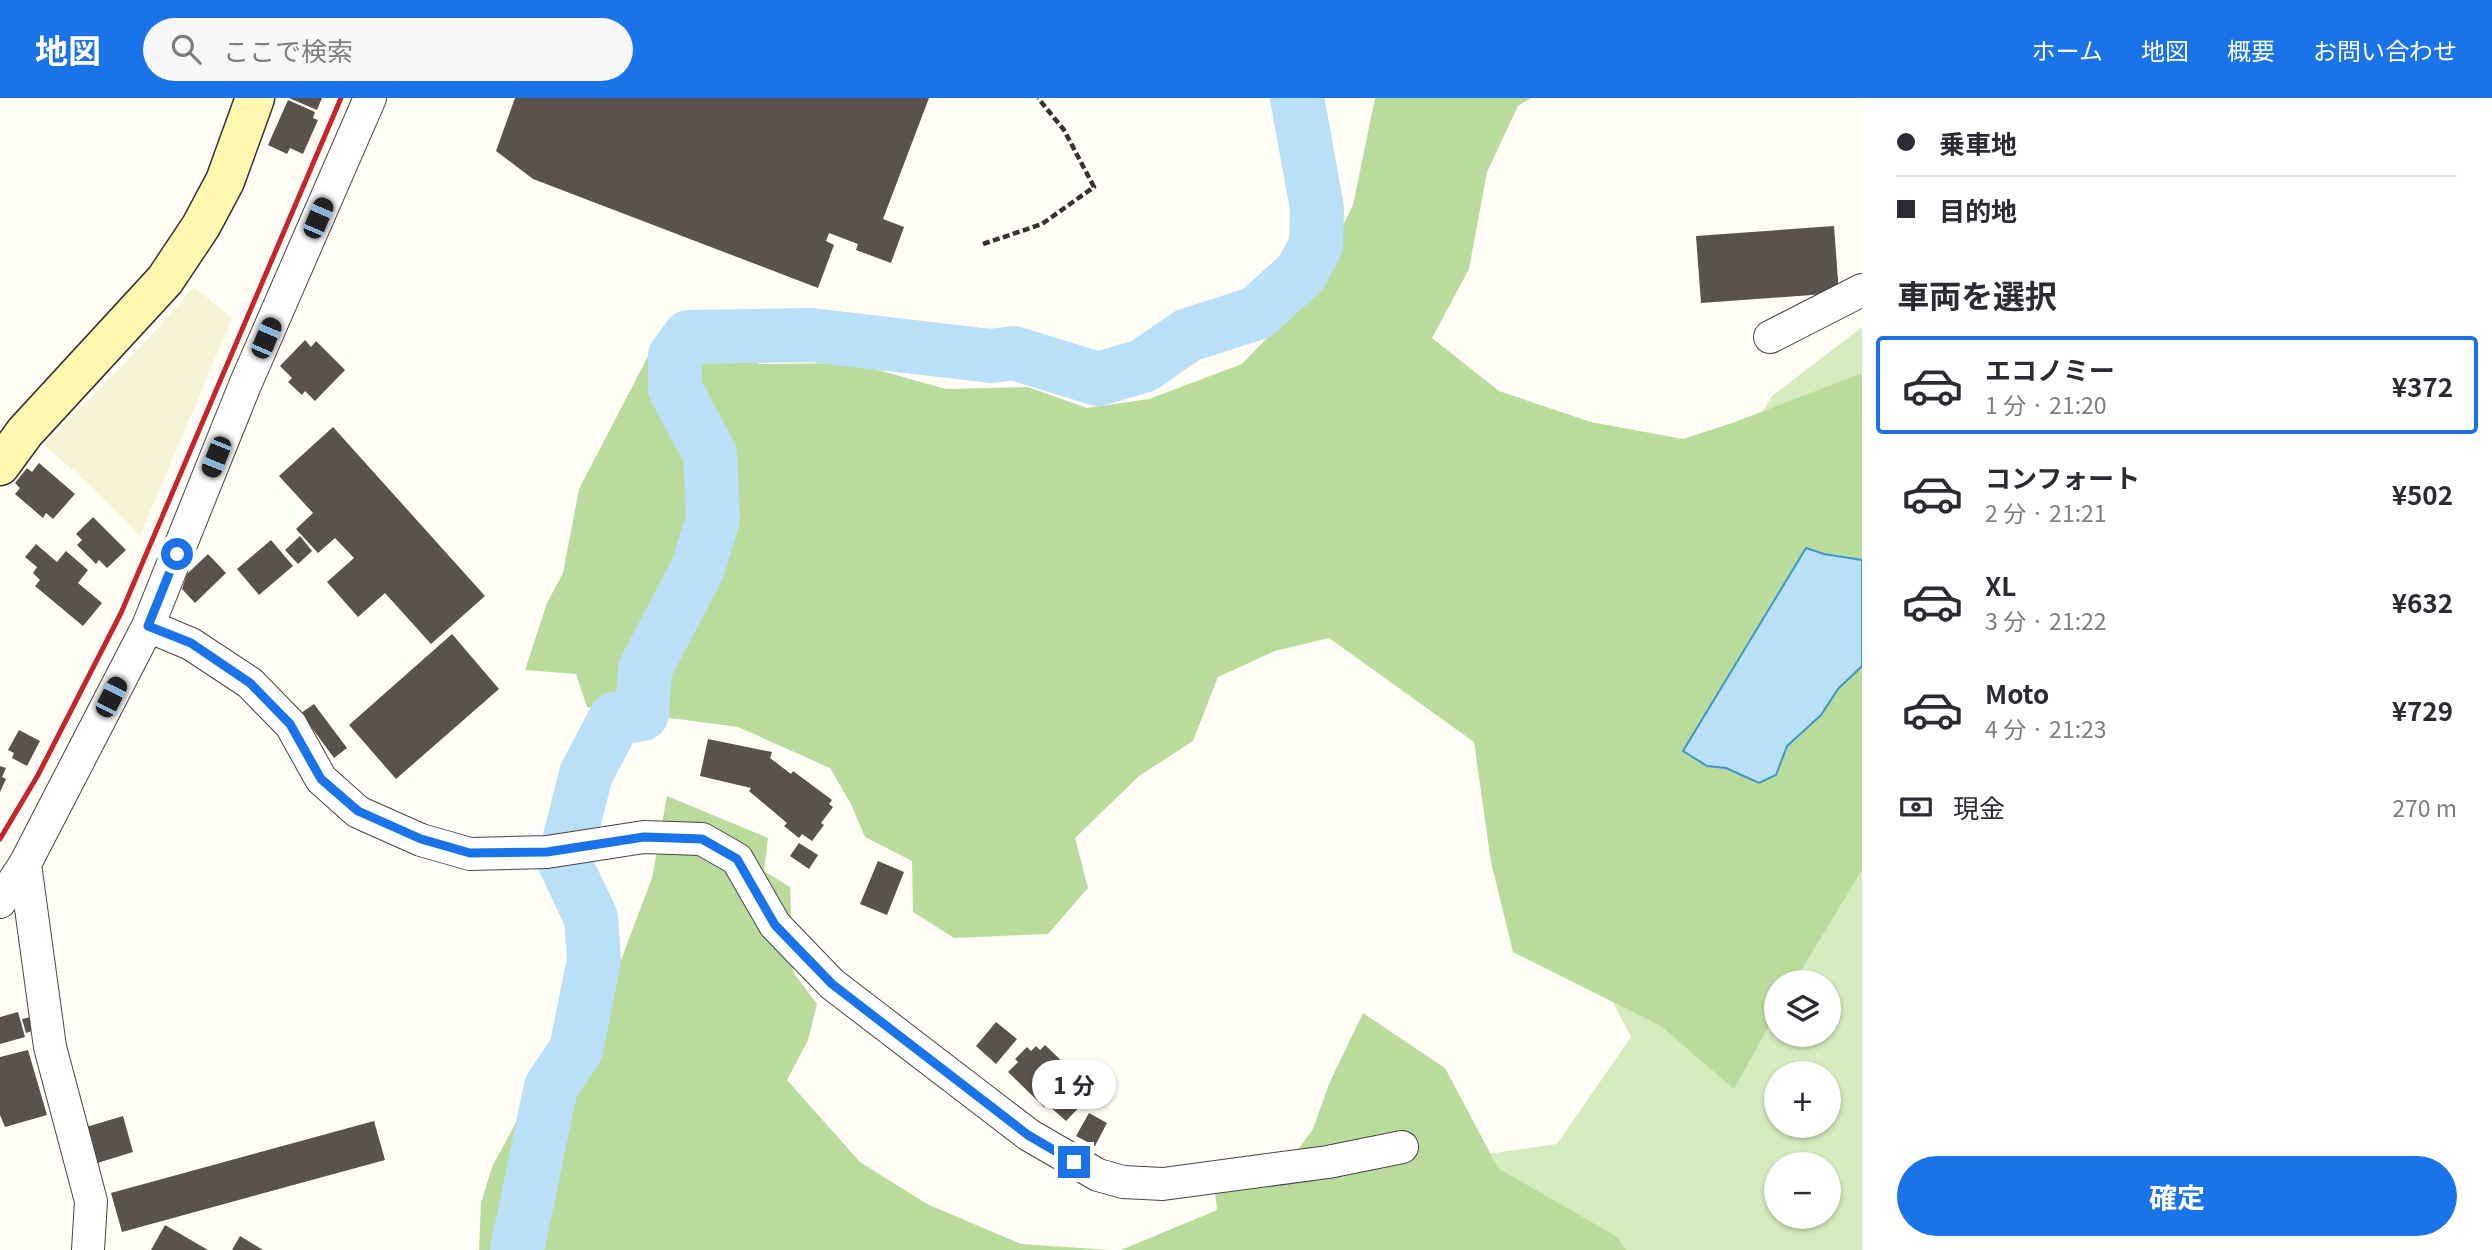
<!DOCTYPE html>
<html lang="ja">
<meta charset="utf-8">
<style>
:root{--surface:#fff;--page:#f7f7f7;--text:#2b2b33;--muted:#7c7c81;--line:#e1e1e2;--accent:#1a73e8}
body{margin:0;font-family:Georgia,"Noto Sans JP",serif;background:var(--page);color:var(--text);height:100vh;display:flex;flex-direction:column;font-size:26px;white-space:nowrap}
*{box-sizing:border-box;margin:0}
p{font-size:23px;color:var(--muted)}
.icon{flex:none;width:38px;height:38px;fill:none;stroke:currentColor;stroke-width:2;stroke-linecap:round;stroke-linejoin:round}
.map{position:relative;flex:1;overflow:hidden}
.panel{display:flex;flex-direction:column;background:var(--surface);width:630px}
.panel>*{flex:none}
.top-card{display:grid;align-content:center;height:154px;padding:0 35px;background:var(--surface)}
.tools{position:absolute;left:1764px;top:872px;display:grid;gap:14px}
.tools a{display:grid;place-items:center;width:77px;height:77px;border-radius:50%;background:var(--surface);box-shadow:0 2px 5px #0004;font-size:35px}
.end{position:absolute;width:32px;height:32px;margin:-16px;border:9px solid #1a73e8;background:#fff;box-shadow:0 0 0 4px #fff}
.from{border-radius:50%}
.bubble{position:absolute;height:49px;border-radius:24px;background:var(--surface);box-shadow:0 2px 5px #0004;font-size:23px;font-weight:700;line-height:49px;text-align:center}
.car{position:absolute;width:21px;height:42px;margin:-21px -10px;border-radius:9px;box-shadow:0 0 5px 2px #0007;background:linear-gradient(#222 24%,#8ab4d8 0 40%,#222 0 76%,#8ab4d8 0 86%,#222 0)}
.top-card b{display:flex;align-items:center;gap:24px;height:66px;font-size:26px}
.top-card b+b{border-top:2px solid var(--line)}
.top-card i{width:18px;height:18px;background:var(--text)}
ul{padding:0;list-style:none}
li{display:flex;align-items:center;gap:21px;height:98px;margin:0 14px 10px;padding:0 21px;border:4px solid transparent;border-radius:7px}
li div{flex:1}
li b{display:block;font-size:26px}
li em{font-style:normal;font-weight:700}
li.active{border-color:var(--accent)}
li>.icon{width:63px;height:63px;stroke-width:1.5}
h2{padding:0 35px;font-size:32px;line-height:84px}
.pay{display:flex;align-items:center;gap:18px;height:77px;padding:0 35px;font-size:26px}
.pay p{margin-inline-start:auto}
.primary-button{display:flex;gap:14px;margin-top:auto;padding:14px 35px}
.primary-button a{flex:1;height:80px;border-radius:42px;background:var(--accent);color:#fff;font-size:28px;font-weight:700;line-height:80px;text-align:center}
header{display:flex;align-items:center;gap:42px;box-sizing:border-box;height:98px;padding:0 35px;background:var(--accent);color:#fff}
header strong{font-size:33px}
nav{display:flex;gap:38px;margin-inline-start:auto;font-size:24px}
.search{width:490px;height:63px;background:var(--page);display:flex;align-items:center;gap:18px;box-sizing:border-box;padding:0 24px;border-radius:38px;color:var(--muted);font-size:26px}
main{display:flex;flex:1;min-height:0}
.map>svg:first-child{display:block}
.farmland{fill:#f6f3d4}
.green{fill:#d5ebbd;fill-rule:evenodd}
.forest{fill:#b9dc9c}
.water{fill:#b9e0f7;stroke:#3f96cf;stroke-width:2}
.lines{fill:none;stroke-linecap:round;stroke-linejoin:round}
.river{stroke:#b9e0f7;stroke-width:54}
.building{fill:#5a524d}
.street-casing{stroke:#444;stroke-width:34}
.secondary-casing{stroke:#333;stroke-width:41}
.path{stroke:#333;stroke-width:4.5;stroke-dasharray:7 3.5;stroke-linecap:butt}
.street{stroke:#fff;stroke-width:32}
.secondary{stroke:#fff6b0;stroke-width:38}
.rail{stroke:#c4262e;stroke-width:5}
.route{stroke:#1a73e8;stroke-width:9}
</style>
<header>
<strong>地図</strong>
<div class="search"><svg class="icon" aria-label="search" viewBox="0 0 24 24"><circle cx="10" cy="10" r="6"/><path d="M15 15l6 6"/></svg>ここで検索</div>
<nav><a>ホーム</a><a>地図</a><a>概要</a><a>お問い合わせ</a></nav>
</header>
<main>
<div class="map">
<svg width="1862" height="1152" viewBox="0 0 1862 1152">
<rect width="100%" height="100%" fill="#fffdf5"/>
<path class="farmland" d="M194,189L232,220L140,438L83,381L44,347L149,240Z"/>
<path class="green" d="M1862,229V1152H1268L1308,1082L1557,1046L1631,939L1551,784L1557,647L1772,298ZM1776,884H1829V936H1776ZM1776,975H1829V1027H1776ZM1776,1066H1829V1118H1776Z"/>
<path class="forest" d="M1375,0H1531L1518,8L1487,74L1469,171L1432,240L1499,293L1591,324L1683,341L1735,324L1862,275V772L1794,884H1776V915L1734,991L1661,928L1513,854L1491,764L1474,644L1329,540L1275,553L1218,579L1193,643L1139,678L1075,740L1088,790L1048,836L954,840L913,814L912,763L865,739L851,706L830,670L738,629L587,609L576,576L525,572L547,505L563,475L579,391L659,237L760,266L853,265L946,291L1028,289L1087,310L1149,301L1242,266L1309,197L1353,107Z
M667,698L768,740L764,773L790,789L793,874L817,906L808,942L787,982L860,1064L927,1106L1021,1146L1111,1152H479L481,1105L492,1069L549,963L615,878L652,780Z
M1363,915L1445,970L1498,1070L1617,1139L1626,1152H1121L1217,1112L1214,1085L1278,1079L1313,1031L1329,986Z"/>
<path class="water" d="M1806,450L1824,456L1862,462V568L1838,591L1821,617L1787,648L1776,677L1759,685L1726,670L1707,668L1683,653Z"/>
<g class="lines">
<path class="river" d="M517,1152L551,989L576,952L594,862L591,820L564,763L586,676L615,621L642,616L645,571L698,470L713,421L710,356L675,291V258L689,239L811,237L991,258L1014,255L1098,281L1143,268L1188,237L1257,215L1301,175L1316,147L1317,110L1297,0"/>
</g>
<path class="building" d="M289,0H322L317,12Z
M515,0H929L883,121L904,129L891,165L856,152L858,146L829,135L826,143L834,147L818,190L533,81L496,53Z
M288,2L315,14L313,20L318,22L303,56L290,50L287,56L268,47Z
M1834,128L1839,195L1701,205L1696,138Z
M305,242L311,249L316,243L345,272L315,303L305,293L302,297L288,284L292,280L280,268Z
M333,329L485,498L431,546L385,495L358,519L327,484L354,460L335,440L318,455L296,431L313,415L279,378Z
M39,365L75,396L53,421L46,415L43,420L15,396L20,390L15,385L27,370L32,374Z
M93,419L126,452L107,470L99,462L96,466L77,447L82,442L76,436Z
M300,438L312,453L298,466L285,452Z
M271,442L293,468L259,497L237,471Z
M36,446L57,464L66,453L88,472L78,485L102,505L83,528L35,488L40,482L33,475L37,469L25,459Z
M208,456L226,475L195,505L182,491L187,476Z
M452,536L499,591L396,681L349,627Z
M314,606L347,650L334,660L301,615Z
M19,632L40,643L27,668L12,660L14,655L8,652Z
M708,641L772,654L770,660L791,676L793,673L832,702L829,706L833,709L821,725L824,727L812,743L802,736L799,740L784,728L787,725L749,693L751,690L700,678Z
M0,668L6,670L2,679L6,681L0,694Z
M799,745L818,757L809,771L790,758Z
M878,763L904,774L887,817L860,806Z
M18,914L25,939L0,946V919Z
M31,919L35,932L26,935L22,921Z
M996,924L1017,941L996,966L976,948Z
M1045,947L1094,994L1066,1023L1047,1006L1044,1009L1008,974L1018,964L1015,961L1027,949L1031,953L1036,948L1040,952Z
M28,952L47,1017L5,1029L0,1017V959Z
M1089,1015L1107,1025L1095,1048L1076,1038Z
M123,1018L133,1054L94,1066L83,1030Z
M374,1023L385,1062L122,1134L111,1095Z
M165,1127L208,1152H151Z
M240,1138L263,1152H232Z"/>
<g class="lines">
<g class="street-casing">
<path id="street" d="M1770,239L1862,192
M148,528L191,546L250,585L291,627L321,681L358,714L421,742L470,756L547,754L644,739L702,741L737,761L775,827L832,886L1029,1037L1098,1077L1123,1084L1163,1086L1328,1064L1402,1049
M25,766L50,949L91,1103L88,1152
M0,804L25,766L148,528L245,287L370,0"/>
</g>
<g class="secondary-casing">
<path id="secondary" d="M0,368L25,334L165,182L201,128L225,83L255,0"/>
</g>
<path class="path" d="M983,146L1042,126L1094,89L1064,32L1038,0"/>
<use href="#street" class="street"/>
<use href="#secondary" class="secondary"/>
<path class="rail" d="M0,741L38,677L121,515L341,0"/>
</g>
<g class="lines">
<path class="route" d="M177,456L148,528L191,545L250,585L290,626L321,681L358,713L421,741L470,755L547,754L644,739L702,741L737,761L775,827L832,886L1028,1037L1074,1064"/>
</g>
</svg>
<div class="tools">
<a><svg class="icon" aria-label="layers" viewBox="0 0 24 24"><path d="M12 4l9 5-9 5-9-5zM3 14l9 5 9-5"/></svg></a>
<a>+</a>
<a>−</a>
</div>
<i class="end from" style="left:177px;top:456px"></i>
<i class="end" style="left:1074px;top:1064px"></i>
<div class="bubble" style="left:1032px;top:962px;width:84px">1 分</div>
<i class="car" style="left:318px;top:120px;rotate:23deg"></i>
<i class="car" style="left:266px;top:240px;rotate:23deg"></i>
<i class="car" style="left:216px;top:359px;rotate:202deg"></i>
<i class="car" style="left:111px;top:599px;rotate:27deg"></i>
</div>
<section class="panel">
<div class="top-card">
<b><i class="from"></i>乗車地</b>
<b><i></i>目的地</b>
</div>
<h2>車両を選択</h2>
<ul>
<li class="active"><svg class="icon" aria-label="car" viewBox="0 0 24 24"><path d="M5 17H2v-5l4-1 3-4h7l3 4 3 1v5h-3M9 17h6M6 11h13"/><circle cx="7" cy="17" r="2"/><circle cx="17" cy="17" r="2"/></svg><div><b>エコノミー</b><p>1 分 · 21:20</p></div><em>¥372</em></li>
<li><svg class="icon" aria-label="car" viewBox="0 0 24 24"><path d="M5 17H2v-5l4-1 3-4h7l3 4 3 1v5h-3M9 17h6M6 11h13"/><circle cx="7" cy="17" r="2"/><circle cx="17" cy="17" r="2"/></svg><div><b>コンフォート</b><p>2 分 · 21:21</p></div><em>¥502</em></li>
<li><svg class="icon" aria-label="car" viewBox="0 0 24 24"><path d="M5 17H2v-5l4-1 3-4h7l3 4 3 1v5h-3M9 17h6M6 11h13"/><circle cx="7" cy="17" r="2"/><circle cx="17" cy="17" r="2"/></svg><div><b>XL</b><p>3 分 · 21:22</p></div><em>¥632</em></li>
<li><svg class="icon" aria-label="car" viewBox="0 0 24 24"><path d="M5 17H2v-5l4-1 3-4h7l3 4 3 1v5h-3M9 17h6M6 11h13"/><circle cx="7" cy="17" r="2"/><circle cx="17" cy="17" r="2"/></svg><div><b>Moto</b><p>4 分 · 21:23</p></div><em>¥729</em></li>
</ul>
<div class="pay"><svg class="icon" aria-label="cash" viewBox="0 0 24 24"><path d="M3 7h18v10H3z"/><circle cx="12" cy="12" r="2"/></svg>現金<p>270 m</p></div>
<div class="primary-button"><a>確定</a></div>
</section>
</main>
